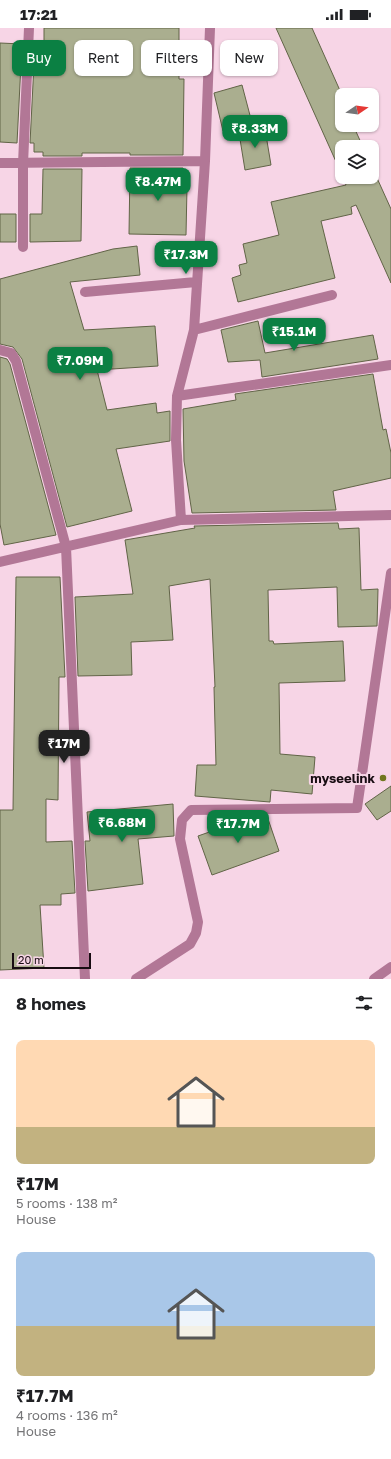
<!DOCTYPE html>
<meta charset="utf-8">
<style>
:root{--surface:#fff;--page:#f2f2f2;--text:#202124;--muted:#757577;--accent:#0b8043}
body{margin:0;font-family:"Golos Text",sans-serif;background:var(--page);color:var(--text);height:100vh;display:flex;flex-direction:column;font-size:15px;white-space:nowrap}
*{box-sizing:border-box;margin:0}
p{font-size:13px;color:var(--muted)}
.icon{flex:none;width:22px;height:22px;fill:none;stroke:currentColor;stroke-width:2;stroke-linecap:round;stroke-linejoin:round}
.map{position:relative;height:951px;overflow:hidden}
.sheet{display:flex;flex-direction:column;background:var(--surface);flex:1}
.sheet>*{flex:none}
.hud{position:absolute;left:12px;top:12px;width:367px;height:36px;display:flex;gap:8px}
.needle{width:26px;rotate:77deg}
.buttons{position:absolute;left:335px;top:60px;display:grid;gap:8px}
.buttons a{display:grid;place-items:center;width:44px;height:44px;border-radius:8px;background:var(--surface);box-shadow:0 1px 3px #0004;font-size:20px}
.scale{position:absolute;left:12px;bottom:10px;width:79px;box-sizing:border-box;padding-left:4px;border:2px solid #180c12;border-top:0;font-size:11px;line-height:14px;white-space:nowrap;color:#180c12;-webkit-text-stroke:3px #f7d5e6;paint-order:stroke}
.price{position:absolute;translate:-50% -34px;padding:0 9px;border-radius:8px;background:var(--accent);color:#fff;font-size:13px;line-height:26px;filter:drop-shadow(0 1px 2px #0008)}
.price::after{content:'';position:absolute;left:50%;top:24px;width:12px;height:9px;margin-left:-6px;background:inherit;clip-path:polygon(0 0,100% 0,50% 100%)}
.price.active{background:#222;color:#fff}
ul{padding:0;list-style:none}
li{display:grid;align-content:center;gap:8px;height:212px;padding:0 16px}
li span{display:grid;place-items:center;height:124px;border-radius:8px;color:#555}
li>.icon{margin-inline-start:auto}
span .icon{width:72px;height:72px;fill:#fffc;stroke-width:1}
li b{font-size:17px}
h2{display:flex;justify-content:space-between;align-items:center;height:48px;padding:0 16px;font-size:17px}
.pill{padding:0 14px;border-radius:8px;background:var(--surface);box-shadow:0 1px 3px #0004;font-size:14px;line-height:36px}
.pill.active{background:var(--accent);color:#fff}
.status{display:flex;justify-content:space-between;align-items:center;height:28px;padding:0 20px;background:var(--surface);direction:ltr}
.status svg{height:11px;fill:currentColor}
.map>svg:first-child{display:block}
.building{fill:#aaae8f;stroke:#616447}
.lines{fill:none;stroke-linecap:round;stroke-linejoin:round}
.minor{stroke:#b27796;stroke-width:10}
.poi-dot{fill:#71761f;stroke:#f7d5e6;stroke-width:1.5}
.labels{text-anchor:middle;stroke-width:4;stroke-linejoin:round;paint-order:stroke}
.poi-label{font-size:13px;font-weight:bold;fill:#180c12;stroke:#f7d5e6;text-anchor:end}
</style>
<div class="status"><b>17:21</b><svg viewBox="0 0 49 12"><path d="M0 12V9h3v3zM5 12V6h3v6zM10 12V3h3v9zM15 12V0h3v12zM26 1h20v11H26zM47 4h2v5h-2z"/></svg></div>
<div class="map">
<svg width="391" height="951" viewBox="0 0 391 951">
<rect width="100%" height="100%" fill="#f7d5e6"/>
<path class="building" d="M44,0H179V51H184L183,127H130V125H82V128H43V124H34V115H30L35,16L44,17Z
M276,0H312L342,67H339L342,73V97H353L363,119H342V147Z
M0,15L22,16L17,115L0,114Z
M242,57L252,95L223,103L214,65Z
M265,101L271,137L245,142L239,105Z
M372,139L391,181V255L356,177L351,179L352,186L321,193L335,250L238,274L232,250L241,247L239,237L247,235L243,216L279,207L271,174L346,157L343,149H372Z
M130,140H183V159H187L186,207L129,206Z
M43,141H82L81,213L30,214V186H42Z
M0,186H16V214H0Z
M137,218L140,247L70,254L84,302L155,298L158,338L97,342L107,382L156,375L157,385L170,383V413L116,421L132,483L67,499L22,331L13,319L0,316V251L113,221Z
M258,293L265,325L373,307L378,331L262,349L260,332L228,334L221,302Z
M0,329L7,331L10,336L56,507L4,517L0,496Z
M373,346L383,402L386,401L391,425V450L333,463L336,482L192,485L184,433L183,381L236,372L235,366Z
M338,495L339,501L359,500L361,562L378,561L377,598L338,599L337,559L268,562L269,613H273L274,616L343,613L345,653L279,655L280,726L315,729L312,766L271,762L270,774L195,768L197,737H216L214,659H215L210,551L169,558L173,612L131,614L132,647L78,648L75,569L133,566L125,512L195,500L194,498Z
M16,549H60L65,649H59L58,772L46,771V814L72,813L75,865L61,866V877H40L44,940L0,942V782H13Z
M391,758V783L377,792L365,776Z
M173,776L174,808L138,811L143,856L88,863L85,813H90L87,784Z
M255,788H267L279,823L212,847L198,808Z"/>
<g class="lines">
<path class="minor" d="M0,135L205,133
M23,219V136L29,0
M85,264L196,254
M194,302L332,267
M0,322L11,325L16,333L66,519L85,951
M177,368L391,337
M181,492L176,412L177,368L194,302L205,133L210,0
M0,534L181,492L391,487
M136,951L190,916L196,905L198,894L180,811L182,792L191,782L357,780L391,545
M374,951L391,939"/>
</g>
<circle class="poi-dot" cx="383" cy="750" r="4"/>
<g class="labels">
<g class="poi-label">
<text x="375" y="755">myseelink</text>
</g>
</g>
</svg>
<div class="buttons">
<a><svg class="needle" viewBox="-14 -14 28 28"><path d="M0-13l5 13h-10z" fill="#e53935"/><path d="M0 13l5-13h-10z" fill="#757577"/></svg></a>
<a><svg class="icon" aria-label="layers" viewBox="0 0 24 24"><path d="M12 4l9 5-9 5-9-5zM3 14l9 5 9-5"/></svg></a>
</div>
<div class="scale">20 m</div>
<b class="price" style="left:255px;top:121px">₹8.33M</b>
<b class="price" style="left:158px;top:174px">₹8.47M</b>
<b class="price" style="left:186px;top:247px">₹17.3M</b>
<b class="price" style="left:294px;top:324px">₹15.1M</b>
<b class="price" style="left:80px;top:353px">₹7.09M</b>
<b class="price active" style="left:64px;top:736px">₹17M</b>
<b class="price" style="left:122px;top:815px">₹6.68M</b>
<b class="price" style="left:238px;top:816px">₹17.7M</b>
<div class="hud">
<a class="pill active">Buy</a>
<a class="pill">Rent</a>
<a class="pill">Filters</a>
<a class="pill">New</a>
</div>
</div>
<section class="sheet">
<h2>8 homes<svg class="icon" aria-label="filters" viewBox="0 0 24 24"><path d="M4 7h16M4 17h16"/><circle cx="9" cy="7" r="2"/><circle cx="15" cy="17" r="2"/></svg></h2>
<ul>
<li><span style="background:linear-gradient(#ffd9b3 70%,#c2b280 0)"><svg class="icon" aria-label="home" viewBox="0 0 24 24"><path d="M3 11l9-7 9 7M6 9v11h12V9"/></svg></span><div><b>₹17M</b><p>5 rooms · 138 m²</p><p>House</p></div></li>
<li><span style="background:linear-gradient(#a9c7e8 60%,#c2b280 0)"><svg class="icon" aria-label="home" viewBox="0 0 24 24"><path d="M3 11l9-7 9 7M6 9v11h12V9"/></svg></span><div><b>₹17.7M</b><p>4 rooms · 136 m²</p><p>House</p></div></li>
</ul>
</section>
